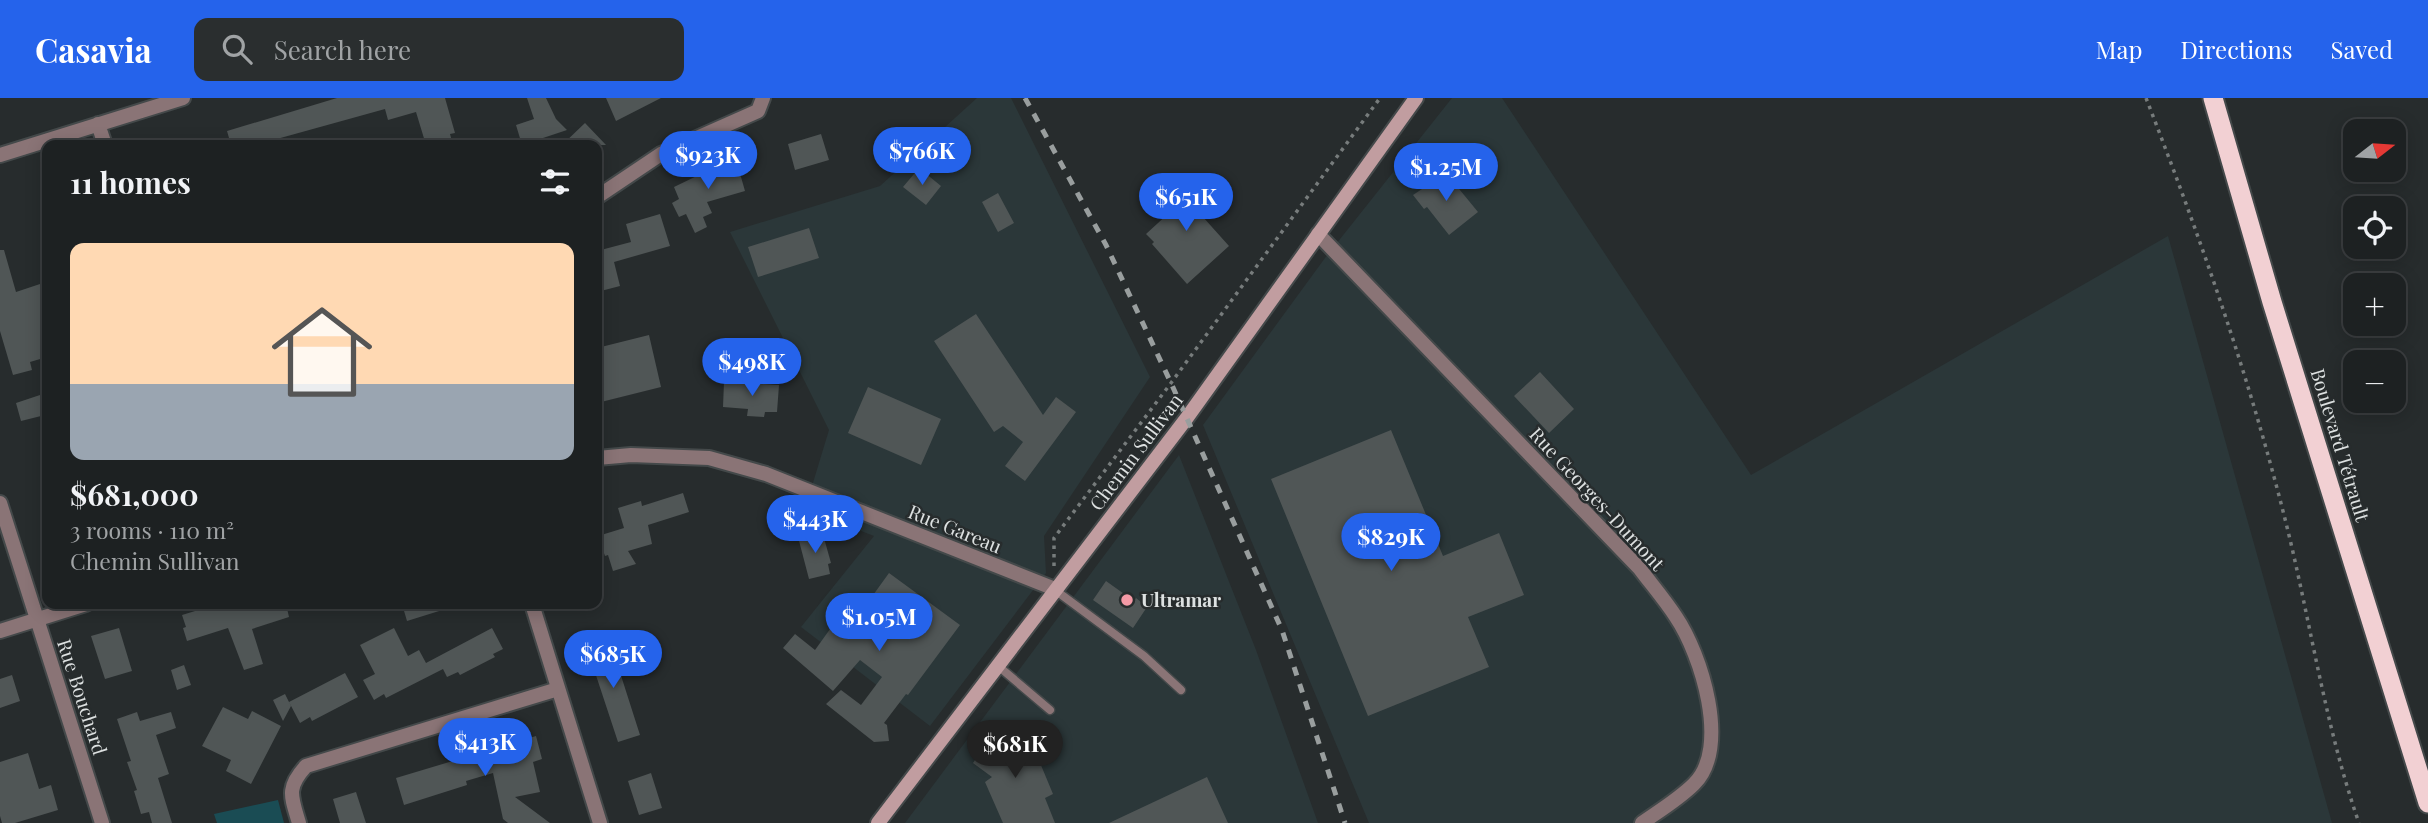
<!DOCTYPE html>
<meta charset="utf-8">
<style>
:root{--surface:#1d2122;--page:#2a2e2f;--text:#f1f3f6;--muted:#a0a3a5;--line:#3b3e40;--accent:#2563eb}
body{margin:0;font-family:"Playfair Display",serif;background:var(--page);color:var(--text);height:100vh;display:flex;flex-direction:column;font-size:26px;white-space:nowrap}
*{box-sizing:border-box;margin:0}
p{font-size:23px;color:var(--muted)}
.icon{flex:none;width:38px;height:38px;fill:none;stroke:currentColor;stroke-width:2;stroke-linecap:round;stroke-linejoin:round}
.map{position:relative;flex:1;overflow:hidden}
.drawer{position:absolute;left:42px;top:42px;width:560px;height:469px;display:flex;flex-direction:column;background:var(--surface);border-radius:14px;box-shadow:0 4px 18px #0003,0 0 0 2px var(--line)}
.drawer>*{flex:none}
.needle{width:46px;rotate:73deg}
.fabs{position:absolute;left:2343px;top:21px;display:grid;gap:14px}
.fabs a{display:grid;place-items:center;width:63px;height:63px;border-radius:14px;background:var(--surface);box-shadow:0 4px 18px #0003,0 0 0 2px var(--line);font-size:35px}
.price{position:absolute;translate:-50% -60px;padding:0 16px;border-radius:24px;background:var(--accent);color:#fff;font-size:23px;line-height:46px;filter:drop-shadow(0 2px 4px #0008)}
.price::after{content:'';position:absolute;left:50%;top:42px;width:21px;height:16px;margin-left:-10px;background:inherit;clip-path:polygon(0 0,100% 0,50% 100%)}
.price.selected{background:#222;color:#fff}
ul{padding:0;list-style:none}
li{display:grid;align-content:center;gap:14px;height:371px;padding:0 28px}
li+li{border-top:2px solid var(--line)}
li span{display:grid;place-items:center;height:217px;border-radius:14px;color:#555}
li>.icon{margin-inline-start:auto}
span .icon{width:126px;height:126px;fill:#fffc;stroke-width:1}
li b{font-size:30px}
h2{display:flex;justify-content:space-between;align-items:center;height:84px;padding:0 28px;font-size:30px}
header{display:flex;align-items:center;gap:42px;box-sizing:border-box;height:98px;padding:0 35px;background:var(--accent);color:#fff}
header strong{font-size:33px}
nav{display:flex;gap:38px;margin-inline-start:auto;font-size:24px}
.search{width:490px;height:63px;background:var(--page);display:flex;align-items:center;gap:18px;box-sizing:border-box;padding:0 24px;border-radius:14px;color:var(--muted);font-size:26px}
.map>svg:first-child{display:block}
.built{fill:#2b3739}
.green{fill:#1a4c54}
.building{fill:#505656}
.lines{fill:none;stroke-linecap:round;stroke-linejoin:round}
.service-casing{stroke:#44494a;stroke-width:11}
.minor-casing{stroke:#44494a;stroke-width:18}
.secondary-casing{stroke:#44494a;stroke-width:18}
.trunk-casing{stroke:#44494a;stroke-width:23}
.path{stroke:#777c7c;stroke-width:3.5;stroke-dasharray:3.5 5;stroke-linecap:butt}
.service{stroke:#8a7476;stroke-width:8}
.minor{stroke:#8a7476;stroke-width:14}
.secondary{stroke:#c19da0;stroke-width:14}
.trunk{stroke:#f2d0d3;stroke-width:19}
.rail{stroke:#999e9e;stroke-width:5;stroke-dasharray:9 9;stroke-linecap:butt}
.poi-dot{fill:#f49aa6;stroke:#272c2d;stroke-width:2.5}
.labels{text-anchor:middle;stroke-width:5;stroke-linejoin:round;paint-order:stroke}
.street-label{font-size:19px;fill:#dde1e1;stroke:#272c2d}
.poi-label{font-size:19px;font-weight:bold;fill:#dde1e1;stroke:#272c2d;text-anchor:start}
</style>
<header>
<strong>Casavia</strong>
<div class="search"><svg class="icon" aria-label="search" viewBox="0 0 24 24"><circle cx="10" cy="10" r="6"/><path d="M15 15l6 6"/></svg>Search here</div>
<nav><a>Map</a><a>Directions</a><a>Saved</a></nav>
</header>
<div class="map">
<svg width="2428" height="725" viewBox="0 0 2428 725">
<rect width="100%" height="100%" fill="#272c2d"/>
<path class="built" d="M977,0H1011L1150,279L1044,438L1046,475L930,628L801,529L874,438L805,411L829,332L730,134L880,88Z
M1452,0H1502L1751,377L2168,138L2332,725H1369L1203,327L1325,160Z
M1179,357L1256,552L1318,725H905Z"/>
<path class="green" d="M278,702L284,725H217L214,716Z"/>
<path class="building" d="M337,0H445L455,35L450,36L453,47H426L416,14L388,22L385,11L266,44L267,47H231L227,33Z
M527,0H546L556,21L567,32L522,47L516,27L534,21Z
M606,0H661L616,23Z
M585,25L606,47H562Z
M821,36L829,62L795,72L788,46Z
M735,58L745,93L707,104L712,115L703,119L707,129L695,135L686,116L679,119L672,105L679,101L674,89L707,73L705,68L714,66L713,64Z
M919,70L941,88L926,107L903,89Z
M1446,75L1478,114L1449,137L1427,109L1424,111L1413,97Z
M1190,79L1207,98L1194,109L1229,148L1187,186L1152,146L1154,144L1146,136L1170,114L1159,101L1175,87L1178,89Z
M998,95L1014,125L998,134L982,104Z
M660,116L670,148L614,164L620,188L597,194V153L631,144L626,126Z
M809,130L819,160L758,179L748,149Z
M0,152H4L16,194L40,186L47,211V259L30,264L32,272L13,277L0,233Z
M976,216L1043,317L1056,299L1076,314L1025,383L1005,368L1023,344L1003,328L994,334L934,243Z
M649,237L661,289L597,305V250Z
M1540,274L1574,311L1549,335L1514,298Z
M724,284L779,287L777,314H765L764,319L747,318L748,311L723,309Z
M868,289L941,321L921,367L848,335Z
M40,297L45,317L21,323L16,305Z
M1391,332L1443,458L1499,435L1524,497L1468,519L1489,569L1368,618L1271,381Z
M683,395L689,414L648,427L652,446L628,453L636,466L613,473L608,457L605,458L598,438L624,430L618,410L641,403L642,408Z
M822,433L831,465L828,466L830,476L809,481L798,439Z
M889,475L960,527L908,597L906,596L884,625L887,627L889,643L874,644L826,606L841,592L861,607L882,579L860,562L833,593L783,550L795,536L815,552L838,520L850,529Z
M1106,483L1134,503L1136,500L1147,509L1133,530L1093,502Z
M218,506H286L289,519L252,531L263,566L244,572L228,530L187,543L183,530L186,529L182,517Z
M402,506H452V509L407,523Z
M119,530L132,573L105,581L91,538Z
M394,530L408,558L419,552L426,565L492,530L503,551L493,556L495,559L460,577L458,574L447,579L443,571L386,600L384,596L374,602L363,582L375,576L360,547Z
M609,540L640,637L618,644L586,547Z
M184,567L191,587L177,592L171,572Z
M345,575L358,599L312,623L310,619L300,625L289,604Z
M12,577L20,603L0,610V581Z
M285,596L291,608L283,623L273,602Z
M223,609L248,621L252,613L281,628L251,686L226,673L231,662L202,648Z
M137,614L140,623L171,614L176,630L156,637L169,676L158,680L172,725H152L149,714L141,716L134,693L137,692L127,664L131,663L117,621Z
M998,627L1018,640L1028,664L1038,660L1053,696L1045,700L1055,725H1003L985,684L992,679L973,665Z
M536,638L542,661L533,664L540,694L515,699L550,725H508L503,721L493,675L466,683L467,687L404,707L396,680Z
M28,655L39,691L51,687L58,712L15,725H2L0,718V664Z
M651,675L662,710L639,717L628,683Z
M1207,679L1228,725H1109Z
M356,694L366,725H340L333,701Z"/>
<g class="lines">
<g class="service-casing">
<path id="service" d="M1055,492L1144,558L1181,592
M997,567L1050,612"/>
</g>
<g class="minor-casing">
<path id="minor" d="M98,26L105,47
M0,57L183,0
M597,99L661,56L758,13L763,0
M1318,136L1640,471C1652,487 1665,502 1676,519C1701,556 1731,650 1694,686C1679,701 1659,713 1642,725
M597,360L631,357L709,360L766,376L1055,491
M0,405L102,725
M532,506L600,725
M0,533L86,506
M299,725C291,698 286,690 306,668L558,591"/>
</g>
<g class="secondary-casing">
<path id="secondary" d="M878,725L1186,321L1416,0"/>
</g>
<g class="trunk-casing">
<path id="trunk" d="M2213,0L2272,204L2428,705"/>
</g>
<path class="path" d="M2146,0C2199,136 2248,275 2284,417C2310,519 2324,625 2359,725
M1054,468V440L1171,285L1380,0"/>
<use href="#service" class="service"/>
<use href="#minor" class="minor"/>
<use href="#secondary" class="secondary"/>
<use href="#trunk" class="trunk"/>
<path class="rail" d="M1025,0L1106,147L1171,285L1282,532L1345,725"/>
</g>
<circle class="poi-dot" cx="1127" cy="502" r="7"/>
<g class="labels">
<g class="street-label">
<text transform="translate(2340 347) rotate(73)" y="7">Boulevard Tétrault</text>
<text transform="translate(1136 354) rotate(-53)" y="7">Chemin Sullivan</text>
<text transform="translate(1597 401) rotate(47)" y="7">Rue Georges-Dumont</text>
<text transform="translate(955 431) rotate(22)" y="7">Rue Gareau</text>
<text transform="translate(82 599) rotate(72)" y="7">Rue Bouchard</text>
</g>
<g class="poi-label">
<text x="1141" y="509">Ultramar</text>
</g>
</g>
</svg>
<div class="fabs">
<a><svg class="needle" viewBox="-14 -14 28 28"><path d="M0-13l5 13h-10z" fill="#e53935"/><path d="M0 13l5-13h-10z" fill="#a0a3a5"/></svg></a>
<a><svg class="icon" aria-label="locate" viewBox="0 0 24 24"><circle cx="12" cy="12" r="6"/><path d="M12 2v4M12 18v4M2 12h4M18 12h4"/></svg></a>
<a>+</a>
<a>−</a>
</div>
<b class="price" style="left:922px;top:89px">$766K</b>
<b class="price" style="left:708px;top:93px">$923K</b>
<b class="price" style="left:1446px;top:105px">$1.25M</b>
<b class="price" style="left:1186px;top:135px">$651K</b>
<b class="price" style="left:752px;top:300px">$498K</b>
<b class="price" style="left:815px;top:457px">$443K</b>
<b class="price" style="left:1391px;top:475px">$829K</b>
<b class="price" style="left:879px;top:555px">$1.05M</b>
<b class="price" style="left:613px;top:592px">$685K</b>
<b class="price" style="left:485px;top:680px">$413K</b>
<b class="price selected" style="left:1015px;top:682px">$681K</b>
<section class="drawer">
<h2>11 homes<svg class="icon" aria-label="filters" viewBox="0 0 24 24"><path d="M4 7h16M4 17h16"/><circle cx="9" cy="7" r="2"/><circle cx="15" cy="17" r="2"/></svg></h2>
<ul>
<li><span style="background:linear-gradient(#ffd9b3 65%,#9aa5b1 0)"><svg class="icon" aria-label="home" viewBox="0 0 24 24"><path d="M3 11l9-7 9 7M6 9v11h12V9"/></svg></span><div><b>$681,000</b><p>3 rooms · 110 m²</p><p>Chemin Sullivan</p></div></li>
</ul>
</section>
</div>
